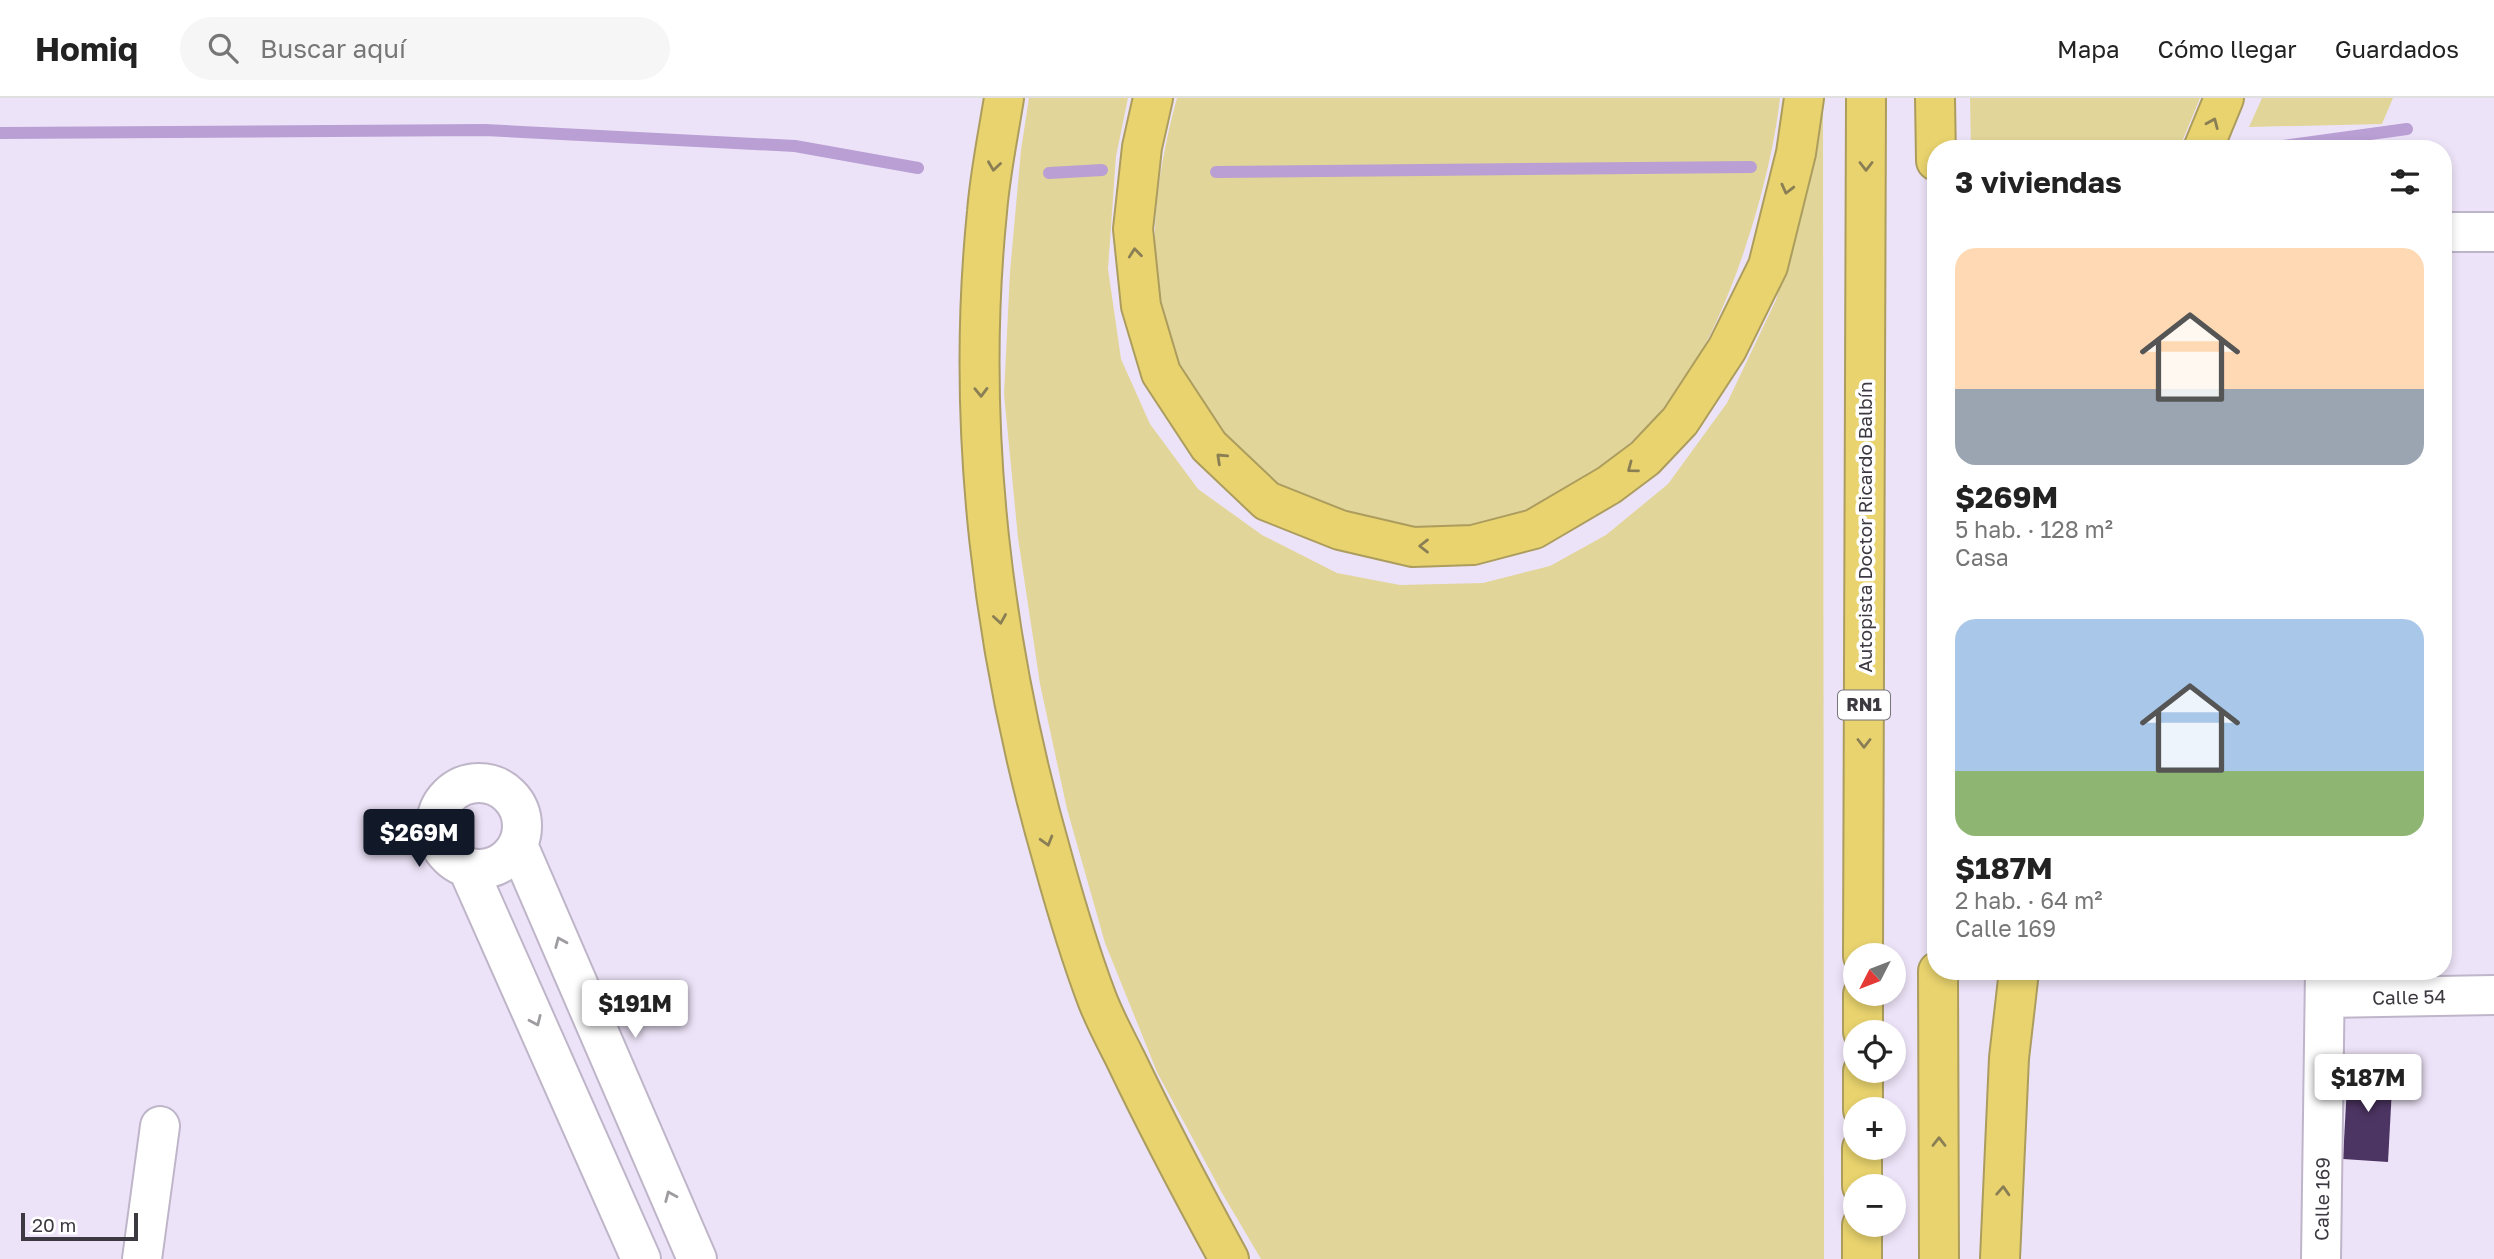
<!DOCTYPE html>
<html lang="es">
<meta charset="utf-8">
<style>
:root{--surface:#fff;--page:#f6f6f6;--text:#222;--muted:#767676;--line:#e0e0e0;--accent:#111827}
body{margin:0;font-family:"Golos Text",sans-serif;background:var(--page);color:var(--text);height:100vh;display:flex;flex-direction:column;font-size:26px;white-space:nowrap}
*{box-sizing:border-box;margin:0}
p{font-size:23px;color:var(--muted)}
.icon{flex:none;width:38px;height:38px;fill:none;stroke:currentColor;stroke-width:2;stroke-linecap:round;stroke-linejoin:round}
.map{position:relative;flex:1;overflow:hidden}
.panel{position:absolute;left:1927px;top:42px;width:525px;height:840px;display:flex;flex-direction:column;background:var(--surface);border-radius:28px;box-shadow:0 4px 10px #0003}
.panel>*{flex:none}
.needle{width:46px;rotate:228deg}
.fabs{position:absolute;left:1843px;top:845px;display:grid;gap:14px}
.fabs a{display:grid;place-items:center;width:63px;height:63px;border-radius:50%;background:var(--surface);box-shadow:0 4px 10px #0003;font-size:35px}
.scale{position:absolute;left:21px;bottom:18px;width:117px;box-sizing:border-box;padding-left:7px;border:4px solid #3d3941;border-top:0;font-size:19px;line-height:24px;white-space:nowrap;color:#3d3941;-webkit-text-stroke:5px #fff;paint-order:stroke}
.price{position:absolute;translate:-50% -60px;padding:0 16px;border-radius:7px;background:#fff;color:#222;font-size:23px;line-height:46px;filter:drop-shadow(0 2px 4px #0008)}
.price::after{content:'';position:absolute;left:50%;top:42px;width:21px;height:16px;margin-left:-10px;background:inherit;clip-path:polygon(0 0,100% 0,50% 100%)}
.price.selected{background:var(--accent);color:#fff}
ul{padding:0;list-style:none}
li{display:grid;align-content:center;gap:14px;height:371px;padding:0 28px}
li span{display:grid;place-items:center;height:217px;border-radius:21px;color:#555}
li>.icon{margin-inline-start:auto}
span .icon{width:126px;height:126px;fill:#fffc;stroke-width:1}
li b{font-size:30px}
h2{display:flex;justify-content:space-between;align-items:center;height:84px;padding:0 28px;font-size:30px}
header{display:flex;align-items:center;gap:42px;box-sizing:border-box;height:98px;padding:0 35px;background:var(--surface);border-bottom:2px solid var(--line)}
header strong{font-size:33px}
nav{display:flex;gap:38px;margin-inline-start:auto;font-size:24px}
.search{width:490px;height:63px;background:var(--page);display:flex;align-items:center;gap:18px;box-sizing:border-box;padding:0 24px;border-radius:38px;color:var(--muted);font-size:26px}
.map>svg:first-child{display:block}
.green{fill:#e1d599}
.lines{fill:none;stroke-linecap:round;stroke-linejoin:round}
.stream{stroke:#b99fd4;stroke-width:12}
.building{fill:#4d3563}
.minor-casing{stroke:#bfb5c9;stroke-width:42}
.highway-casing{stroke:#ac9d5e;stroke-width:42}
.minor{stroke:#fff;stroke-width:38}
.highway{stroke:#e8d36e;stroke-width:38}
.oneway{stroke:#8a7e55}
.oneway2{stroke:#9e9ca0}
.labels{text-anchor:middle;stroke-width:7;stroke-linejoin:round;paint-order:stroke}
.shield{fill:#fff;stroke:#77747a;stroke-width:2}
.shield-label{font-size:18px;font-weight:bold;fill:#3d3941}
.street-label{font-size:19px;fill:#3d3941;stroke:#fff}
</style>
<header>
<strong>Homiq</strong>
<div class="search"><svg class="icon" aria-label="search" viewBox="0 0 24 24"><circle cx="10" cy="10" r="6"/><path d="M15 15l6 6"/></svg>Buscar aquí</div>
<nav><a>Mapa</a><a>Cómo llegar</a><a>Guardados</a></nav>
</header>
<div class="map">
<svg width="2494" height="1161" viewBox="0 0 2494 1161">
<rect width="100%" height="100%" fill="#ede3f8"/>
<path class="green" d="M1029,0H1128L1116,58L1108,171L1121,261L1150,326L1198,391L1262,437L1337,475L1400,487L1483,485L1550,468L1606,437L1668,386L1727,305L1776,202L1803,106L1823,6L1824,1161H1261L1222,1095L1157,974L1105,845L1067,711L1040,586L1018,440L1004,296L1010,174L1021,52Z
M1177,0H1780C1770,87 1732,210 1684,283C1656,324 1617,360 1576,387C1565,394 1553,404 1541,409C1480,435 1410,437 1347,419C1332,415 1317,404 1304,398C1292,391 1277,386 1266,378C1257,371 1249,361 1241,352C1205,316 1178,276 1164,226C1145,155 1158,69 1177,0Z
M1970,0H2200L2179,51H1971Z
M2262,0H2393L2382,26L2249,29Z"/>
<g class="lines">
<path class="stream" d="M0,35L485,32L795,48L918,70
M2268,50L2407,31
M1216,74L1751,69
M1049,75L1102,72"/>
</g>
<path class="building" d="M2348,969L2393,972L2388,1064L2343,1061Z"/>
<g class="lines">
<g class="minor-casing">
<path id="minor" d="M2443,134H2494
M436 728a43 43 0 1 1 86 0a43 43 0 1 1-86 0Z
M518,747L697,1161
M468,771L641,1161
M2325,900L2494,897
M142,1161L160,1028
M2321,1161L2325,873"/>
</g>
<g class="highway-casing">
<path id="highway" d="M1004,0C998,38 990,76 987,114C965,331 993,554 1053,762C1066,809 1080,856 1097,901C1105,922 1116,942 1126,962C1158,1029 1193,1095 1229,1161
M1153,0L1142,49L1133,131L1141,208L1161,275L1209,348L1267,403L1340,432L1413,449L1473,447L1534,431L1609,387L1645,360L1680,323L1727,251L1768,168L1796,55L1804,0
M1935,0L1936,63
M2203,51L2224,0
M1863,858L1866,0
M1938,873L1939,1161
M1863,934V896
M1863,1012V973
M1862,1088V1050
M1862,1161V1127
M2000,1161L2009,960L2019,873"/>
</g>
<use href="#minor" class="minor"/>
<use href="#highway" class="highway"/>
</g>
<defs><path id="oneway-chevron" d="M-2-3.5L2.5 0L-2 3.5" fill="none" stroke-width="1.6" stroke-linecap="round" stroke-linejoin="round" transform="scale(1.75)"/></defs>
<g class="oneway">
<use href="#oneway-chevron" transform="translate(2213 25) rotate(-67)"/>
<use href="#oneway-chevron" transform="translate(994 68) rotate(98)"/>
<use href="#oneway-chevron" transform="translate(1866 68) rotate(90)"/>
<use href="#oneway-chevron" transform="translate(1787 91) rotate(104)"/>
<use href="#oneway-chevron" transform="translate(1135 155) rotate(-96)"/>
<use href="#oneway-chevron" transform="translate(981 294) rotate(89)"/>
<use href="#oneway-chevron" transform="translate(1221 360) rotate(-137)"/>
<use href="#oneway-chevron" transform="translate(1632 370) rotate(143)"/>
<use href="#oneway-chevron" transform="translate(1424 448) rotate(180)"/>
<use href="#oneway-chevron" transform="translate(1000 521) rotate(81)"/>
<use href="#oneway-chevron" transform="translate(1864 645) rotate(90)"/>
<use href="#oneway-chevron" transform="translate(1047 743) rotate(74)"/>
<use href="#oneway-chevron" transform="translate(1939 1044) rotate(-90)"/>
<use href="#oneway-chevron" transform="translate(2003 1093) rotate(-87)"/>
</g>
<g class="oneway2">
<use href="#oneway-chevron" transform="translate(560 844) rotate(-113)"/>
<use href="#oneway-chevron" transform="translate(536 923) rotate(66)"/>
<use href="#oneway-chevron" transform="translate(670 1098) rotate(-113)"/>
</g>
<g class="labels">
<rect class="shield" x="1838" y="592.5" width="52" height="29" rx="5"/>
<g class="shield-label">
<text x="1864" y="613">RN1</text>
</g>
<g class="street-label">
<text transform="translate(1865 429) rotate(-90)" y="7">Autopista Doctor Ricardo Balbín</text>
<text transform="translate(2409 899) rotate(-1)" y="7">Calle 54</text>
<text transform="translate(2322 1101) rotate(-89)" y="7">Calle 169</text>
</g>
</g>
</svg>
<div class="fabs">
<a><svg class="needle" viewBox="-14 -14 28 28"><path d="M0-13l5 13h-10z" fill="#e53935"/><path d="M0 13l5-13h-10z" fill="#767676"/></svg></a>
<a><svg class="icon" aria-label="locate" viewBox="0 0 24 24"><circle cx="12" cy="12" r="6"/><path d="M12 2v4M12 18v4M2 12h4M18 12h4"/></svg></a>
<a>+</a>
<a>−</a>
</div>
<div class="scale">20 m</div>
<b class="price selected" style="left:419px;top:771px">$269M</b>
<b class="price" style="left:635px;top:942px">$191M</b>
<b class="price" style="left:2368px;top:1016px">$187M</b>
<section class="panel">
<h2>3 viviendas<svg class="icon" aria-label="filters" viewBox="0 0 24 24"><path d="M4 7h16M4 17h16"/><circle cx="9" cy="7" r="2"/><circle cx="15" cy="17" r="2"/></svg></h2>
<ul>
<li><span style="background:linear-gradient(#ffd9b3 65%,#9aa5b1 0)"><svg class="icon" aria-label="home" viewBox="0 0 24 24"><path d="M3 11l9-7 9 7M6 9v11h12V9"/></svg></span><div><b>$269M</b><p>5 hab. · 128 m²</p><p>Casa</p></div></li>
<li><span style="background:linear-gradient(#a9c7e8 70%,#8fb573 0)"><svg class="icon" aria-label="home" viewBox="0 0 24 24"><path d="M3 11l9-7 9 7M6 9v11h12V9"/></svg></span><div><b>$187M</b><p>2 hab. · 64 m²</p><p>Calle 169</p></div></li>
</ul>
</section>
</div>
